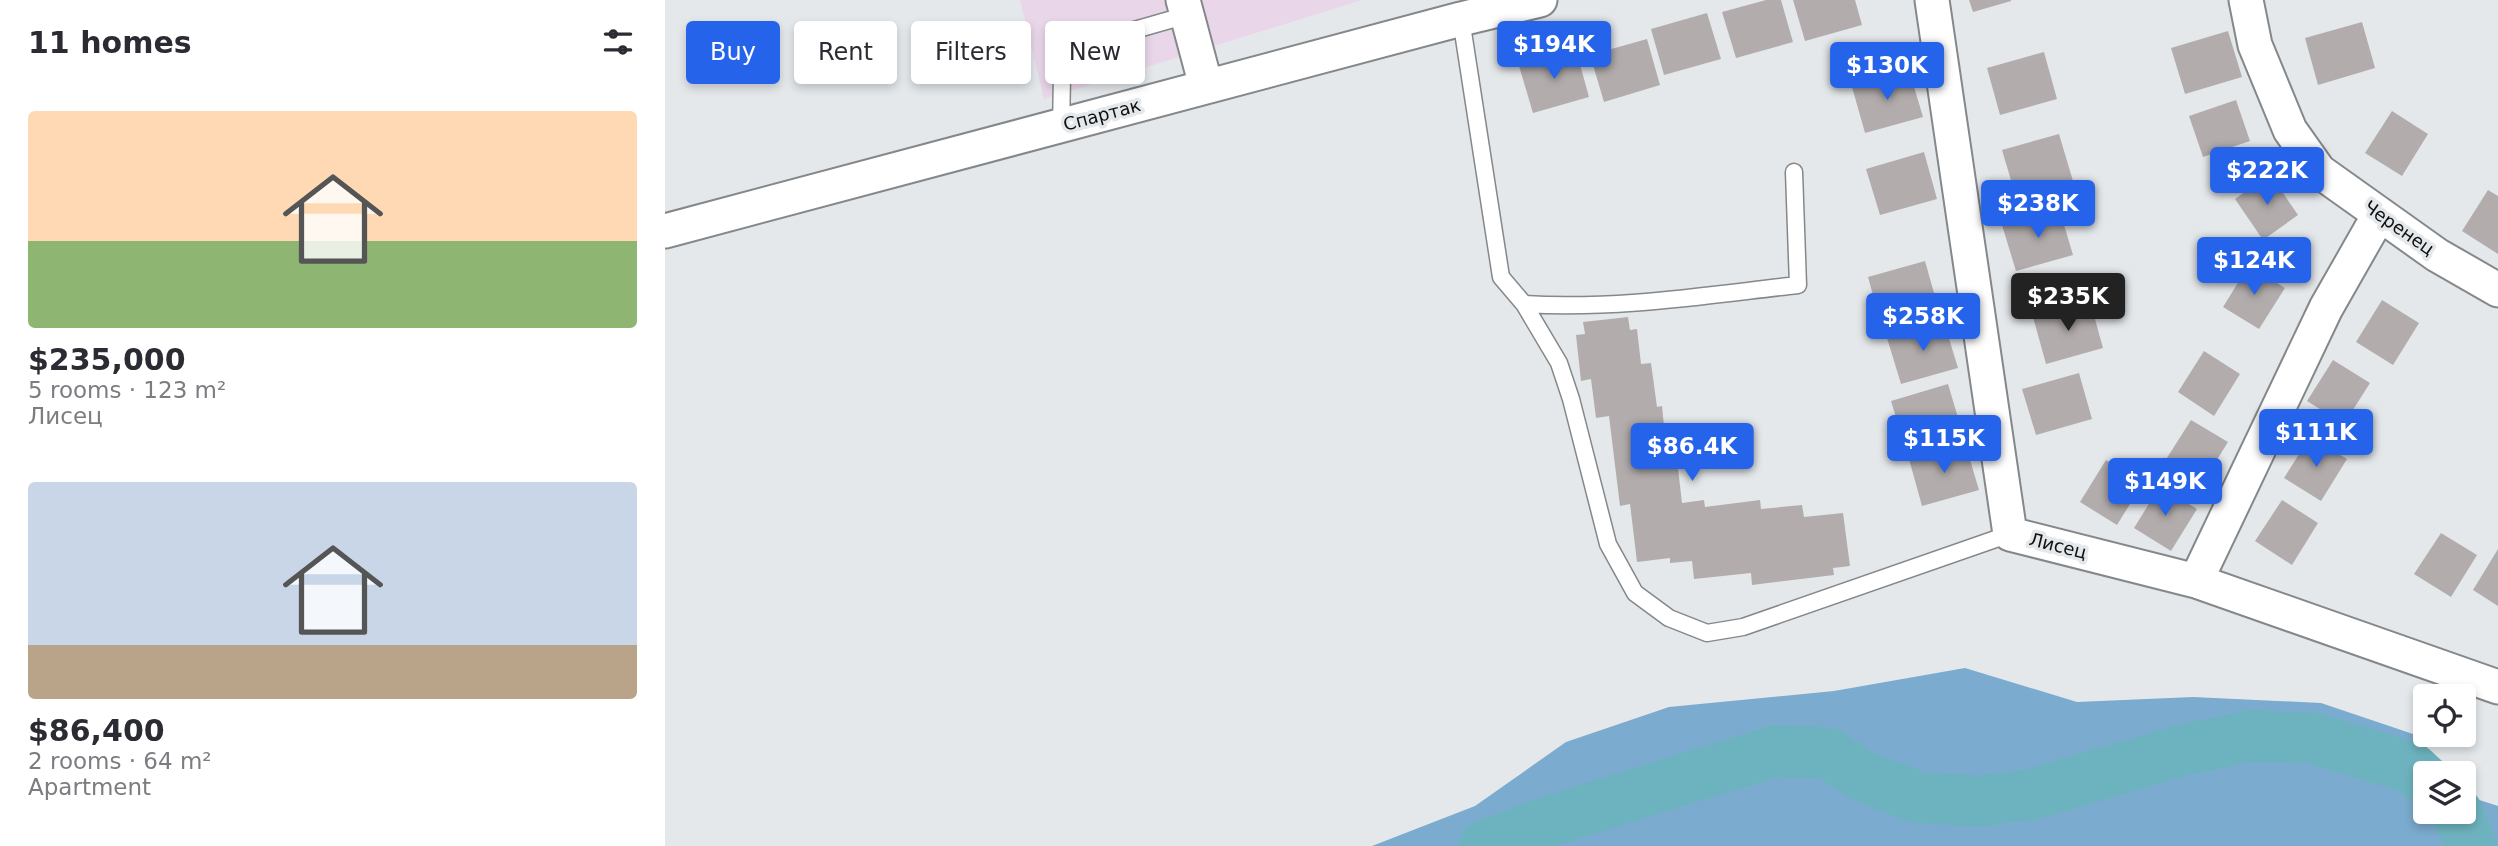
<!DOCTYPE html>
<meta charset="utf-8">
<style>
:root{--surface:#fff;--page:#f2f2f3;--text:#2b2b33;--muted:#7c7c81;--accent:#2563eb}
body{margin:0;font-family:"DejaVu Sans",sans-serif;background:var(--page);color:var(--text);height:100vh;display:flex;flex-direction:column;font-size:26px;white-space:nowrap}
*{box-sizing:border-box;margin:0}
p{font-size:23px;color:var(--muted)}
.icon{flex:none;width:38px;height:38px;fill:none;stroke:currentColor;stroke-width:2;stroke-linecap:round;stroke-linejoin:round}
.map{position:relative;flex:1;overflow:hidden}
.side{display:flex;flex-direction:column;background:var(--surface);width:665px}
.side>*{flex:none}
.top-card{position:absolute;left:21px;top:21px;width:665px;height:63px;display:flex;gap:14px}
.fabs{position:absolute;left:1748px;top:684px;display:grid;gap:14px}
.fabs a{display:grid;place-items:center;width:63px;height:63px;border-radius:7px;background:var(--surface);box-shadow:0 4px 10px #0003;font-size:35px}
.price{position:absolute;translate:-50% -60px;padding:0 16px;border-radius:7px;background:var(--accent);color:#fff;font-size:23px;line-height:46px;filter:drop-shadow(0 2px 4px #0008)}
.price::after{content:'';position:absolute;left:50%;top:42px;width:21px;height:16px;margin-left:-10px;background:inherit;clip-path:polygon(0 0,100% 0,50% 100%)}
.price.active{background:#222;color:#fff}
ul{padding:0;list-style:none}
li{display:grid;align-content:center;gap:14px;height:371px;padding:0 28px}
li span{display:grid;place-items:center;height:217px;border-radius:7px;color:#555}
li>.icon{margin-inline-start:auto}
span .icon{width:126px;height:126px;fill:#fffc;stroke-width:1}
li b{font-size:30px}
h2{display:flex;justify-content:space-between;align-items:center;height:84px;padding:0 28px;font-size:30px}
.chip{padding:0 24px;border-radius:7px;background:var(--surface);box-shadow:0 4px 10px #0003;font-size:24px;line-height:63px}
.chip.active{background:var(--accent);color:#fff}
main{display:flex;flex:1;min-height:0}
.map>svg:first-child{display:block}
.commercial{fill:#e9d7e9}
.forest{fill:#7babce}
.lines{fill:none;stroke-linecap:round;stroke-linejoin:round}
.river{stroke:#6db3bf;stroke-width:51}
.building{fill:#b2adac}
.lane-casing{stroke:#84888a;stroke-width:19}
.street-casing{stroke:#84888a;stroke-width:37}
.lane{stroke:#fff;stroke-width:16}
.street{stroke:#fff;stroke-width:33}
.labels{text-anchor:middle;stroke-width:7;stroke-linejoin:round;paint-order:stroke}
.street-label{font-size:18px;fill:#0f1011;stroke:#e4e8eb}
</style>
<main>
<section class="side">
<h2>11 homes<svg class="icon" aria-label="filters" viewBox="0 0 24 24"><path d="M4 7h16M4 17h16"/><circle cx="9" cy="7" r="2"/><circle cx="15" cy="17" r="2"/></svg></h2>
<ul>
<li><span style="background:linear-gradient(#ffd9b3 60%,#8fb573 0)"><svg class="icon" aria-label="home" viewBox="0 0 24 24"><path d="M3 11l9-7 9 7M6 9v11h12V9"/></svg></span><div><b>$235,000</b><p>5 rooms · 123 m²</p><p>Лисец</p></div></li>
<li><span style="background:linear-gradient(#c9d6e8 75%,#b9a48a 0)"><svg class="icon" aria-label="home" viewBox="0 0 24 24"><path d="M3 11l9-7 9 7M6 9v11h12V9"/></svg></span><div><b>$86,400</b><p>2 rooms · 64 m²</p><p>Apartment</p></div></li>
</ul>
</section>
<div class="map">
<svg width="1833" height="846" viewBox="0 0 1833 846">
<rect width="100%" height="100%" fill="#e4e8eb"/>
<path class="commercial" d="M355,0H697L379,99Z"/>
<path class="forest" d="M1300,668L1412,702L1528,697L1656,703L1751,735L1781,773L1760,774V812H1799V795L1833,806V846H707L810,806L901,742L1004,707L1169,691Z"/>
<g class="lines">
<path class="river" d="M1792,812L1806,846
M819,846L881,822L1110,751L1163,753L1199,777L1255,798L1315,801L1368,794L1514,751L1585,736L1648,738L1747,768L1760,780"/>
</g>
<path class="building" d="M1101,0H1116L1128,42L1071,58L1057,12Z
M1128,0H1190L1197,25L1140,41Z
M1304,0H1346V1L1308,12Z
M1042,13L1056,59L999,75L986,29Z
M1697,22L1710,68L1653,85L1640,38Z
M1563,31L1577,77L1520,94L1506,48Z
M982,39L995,85L939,102L925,55Z
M911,50L924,97L868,113L854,66Z
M1379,52L1392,99L1335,115L1322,68Z
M1244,70L1258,117L1200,133L1187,87Z
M1571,100L1585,141L1538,157L1524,116Z
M1727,111L1763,134L1737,176L1700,153Z
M1394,134L1408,181L1351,197L1337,150Z
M1259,152L1272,199L1215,215L1201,169Z
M1605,174L1633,215L1598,240L1570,199Z
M1823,190L1833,196V254L1797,231Z
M1394,208L1408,255L1351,271L1337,225Z
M1260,261L1273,307L1216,324L1203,277Z
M1584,265L1620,288L1594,329L1558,307Z
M1717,300L1754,323L1728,365L1691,342Z
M1425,301L1438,348L1381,364L1368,317Z
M963,317L965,330L972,329L976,364L986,363L992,407L997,406L999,426L1008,425L1017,503L1039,500L1040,507L1095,500L1096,509L1137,505L1139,517L1178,513L1185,566L1168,568L1169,575L1087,585L1086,573L1029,579L1027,561L1005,563V558L972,562L965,504L955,506L944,416L931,418L926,379L916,381L911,335L920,334L918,322Z
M1279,322L1293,368L1236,384L1222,338Z
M1539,351L1575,374L1549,416L1513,392Z
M1668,360L1705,383L1679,424L1642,401Z
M1414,373L1427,419L1371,435L1357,389Z
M1283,384L1297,431L1240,447L1226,401Z
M1526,420L1563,442L1537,484L1500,461Z
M1645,437L1682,459L1656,501L1619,478Z
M1300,443L1314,490L1257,506L1244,459Z
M1441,460L1478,483L1452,525L1415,502Z
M1495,486L1532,509L1506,551L1469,528Z
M1617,500L1653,523L1627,565L1590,541Z
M1776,533L1812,555L1786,597L1749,574Z
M1833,549V606L1808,590Z"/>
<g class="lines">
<g class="lane-casing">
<path id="lane" d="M796,19L836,277L859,304L894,363L906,399L943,544L970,593L1004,618L1042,633L1078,627L1345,534
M396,126L397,77L410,47L522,15
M859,304C950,310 1043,295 1133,285L1129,172"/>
</g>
<g class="street-casing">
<path id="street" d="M518,0L541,86
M1267,0L1345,534L1531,581L1833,687
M1581,0L1590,45L1625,130L1654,171L1772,255L1833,290
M0,231L796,19L875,0
M1531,581L1661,308L1714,215"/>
</g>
<use href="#lane" class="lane"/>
<use href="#street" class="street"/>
</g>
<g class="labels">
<g class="street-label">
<text transform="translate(437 115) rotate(-15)" y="6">Спартак</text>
<text transform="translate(1734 228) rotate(35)" y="6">Черенец</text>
<text transform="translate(1393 546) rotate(14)" y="6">Лисец</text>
</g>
</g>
</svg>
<div class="fabs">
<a><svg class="icon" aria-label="locate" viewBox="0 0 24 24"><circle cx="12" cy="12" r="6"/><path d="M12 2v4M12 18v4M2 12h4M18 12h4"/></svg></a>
<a><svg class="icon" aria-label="layers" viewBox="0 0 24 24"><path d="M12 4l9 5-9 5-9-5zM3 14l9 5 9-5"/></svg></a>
</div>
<b class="price" style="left:889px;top:81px">$194K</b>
<b class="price" style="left:1222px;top:102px">$130K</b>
<b class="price" style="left:1602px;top:207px">$222K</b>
<b class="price" style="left:1373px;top:240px">$238K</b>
<b class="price" style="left:1589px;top:297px">$124K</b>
<b class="price active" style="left:1403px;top:333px">$235K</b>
<b class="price" style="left:1258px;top:353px">$258K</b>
<b class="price" style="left:1651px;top:469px">$111K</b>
<b class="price" style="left:1279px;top:475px">$115K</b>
<b class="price" style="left:1027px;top:483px">$86.4K</b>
<b class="price" style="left:1500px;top:518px">$149K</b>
<div class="top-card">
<a class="chip active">Buy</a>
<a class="chip">Rent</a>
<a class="chip">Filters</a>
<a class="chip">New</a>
</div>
</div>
</main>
